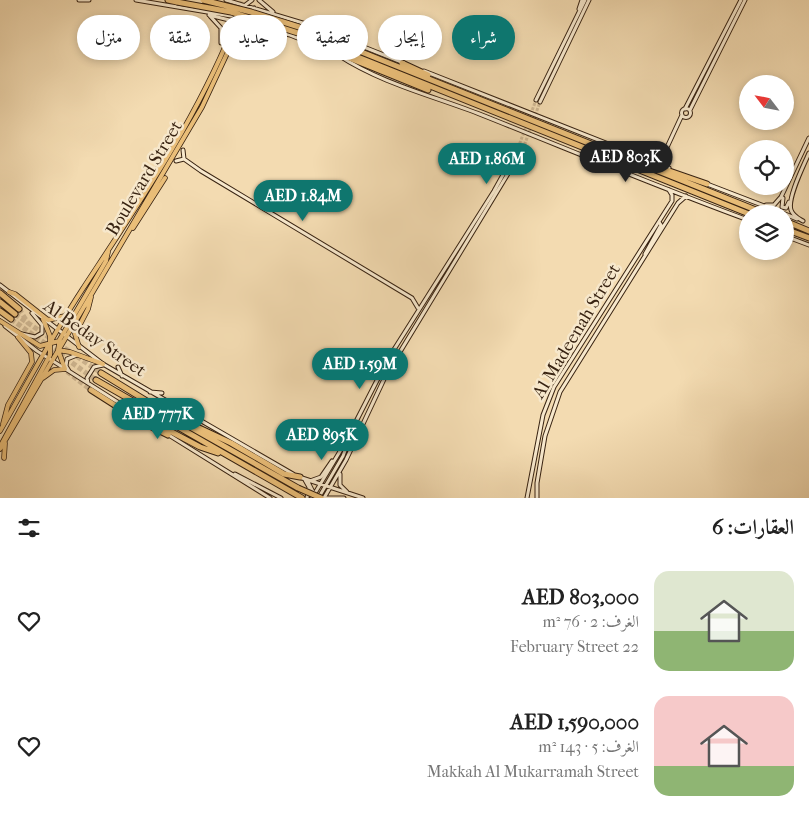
<!DOCTYPE html>
<html lang="ar">
<meta charset="utf-8">
<style>
:root{--surface:#fff;--page:#f2f2f2;--text:#222;--muted:#767676;--accent:#0f766e}
body{margin:0;font-family:"IM FELL French Canon",Amiri,serif;background:var(--page);color:var(--text);direction:rtl;height:100vh;display:flex;flex-direction:column;font-size:19px;white-space:nowrap}
*{box-sizing:border-box;margin:0}
p{font-size:16px;color:var(--muted)}
.icon{flex:none;width:28px;height:28px;fill:none;stroke:currentColor;stroke-width:2;stroke-linecap:round;stroke-linejoin:round}
.map{position:relative;height:498px;overflow:hidden;direction:ltr}
.sheet{display:flex;flex-direction:column;background:var(--surface);flex:1}
.sheet>*{flex:none}
.top-card{position:absolute;left:15px;top:15px;width:500px;height:45px;direction:rtl;display:flex;gap:10px}
.needle{width:32px;rotate:302deg}
.controls{position:absolute;left:739px;top:75px;display:grid;gap:10px}
.controls a{display:grid;place-items:center;width:55px;height:55px;border-radius:50%;background:var(--surface);box-shadow:0 2px 8px #0003;font-size:25px}
.price{position:absolute;translate:-50% -42px;padding:0 11px;border-radius:18px;background:var(--accent);color:#fff;font-size:16px;line-height:32px;filter:drop-shadow(0 1px 2px #0008)}
.price::after{content:'';position:absolute;left:50%;top:30px;width:15px;height:11px;margin-left:-8px;background:inherit;clip-path:polygon(0 0,100% 0,50% 100%)}
.price.on{background:#222;color:#fff}
ul{padding:0;list-style:none}
li{display:flex;align-items:center;gap:15px;height:125px;padding:0 15px}
li span{display:grid;place-items:center;flex:none;width:140px;height:100px;border-radius:15px;color:#555}
li>.icon{margin-inline-start:auto}
span .icon{width:60px;height:60px;fill:#fffc;stroke-width:1}
li b{font-size:21px}
h2{display:flex;justify-content:space-between;align-items:center;height:60px;padding:0 15px;font-size:21px}
.chip{padding:0 18px;border-radius:22px;background:var(--surface);box-shadow:0 2px 8px #0003;font-size:18px;line-height:45px}
.chip.on{background:var(--accent);color:#fff}
.map>svg:first-child{display:block}
.lines{fill:none;stroke-linecap:round;stroke-linejoin:round}
.secondary-tunnel{stroke:#ceb691;stroke-width:3;stroke-dasharray:3 1.5;stroke-linecap:butt}
.primary-tunnel{stroke:#ceb691;stroke-width:4;stroke-dasharray:4 2;stroke-linecap:butt}
.highway-tunnel{stroke:#ceb691;stroke-width:5;stroke-dasharray:5 2.5;stroke-linecap:butt}
.secondary-casing{stroke:#382312;stroke-width:5}
.primary-casing{stroke:#382312;stroke-width:5.5}
.highway-casing{stroke:#382312;stroke-width:7}
.secondary{stroke:#f7e8cc;stroke-width:3}
.primary{stroke:#eabe78;stroke-width:4}
.highway{stroke:#eabe78;stroke-width:5}
.highway-bridge-casing{stroke:#382312;stroke-width:7;stroke-linecap:butt}
.highway-bridge{stroke:#eabe78;stroke-width:5}
.labels{text-anchor:middle;stroke-width:5;stroke-linejoin:round;paint-order:stroke}
.street-label{font-size:18px;fill:#382312;stroke:#f7e8cc}
</style>
<div class="map">
<svg width="809" height="498" viewBox="0 0 809 498">
<rect width="100%" height="100%" fill="#f3dbb1"/>
<filter id="stains"><feTurbulence type="fractalNoise" baseFrequency=".004" numOctaves="4"/><feColorMatrix values="0 0 0 0 .2 0 0 0 0 .09 0 0 0 0 .02 0 0 0 .5 -.17"/></filter>
<radialGradient id="worn" r=".72"><stop offset=".6" stop-color="#630" stop-opacity="0"/><stop offset="1" stop-color="#630" stop-opacity=".3"/></radialGradient>
<g class="lines">
<path class="secondary-tunnel" d="M518,148L536,100
M523,149L540,102"/>
<path class="primary-tunnel" d="M233,28L242,0
M238,30L244,13"/>
<path class="highway-tunnel" d="M19,309L28,323
M15,314L101,373
M11,319L96,380
M61,367L91,390"/>
<g class="secondary-casing">
<path id="secondary" d="M79,0H89
M136,0L231,16L252,0
M226,0L306,24L404,63
M259,0L273,12
M579,9L582,0
M209,15L290,35L333,52
M210,16L221,28V43
M247,18L263,26
M233,21L254,8
M233,54L246,33L261,28
M338,55C382,84 434,96 482,115C570,150 658,187 748,220
M424,71L669,168
M536,100L585,0
M540,102L589,0
M681.5 113a4.5 4.5 0 1 1 9 0a4.5 4.5 0 1 1-9 0Z
M685,109L741,0
M690,110L745,0
M183,150L184,159L201,171L412,298L418,308
M176,161L184,159
M653,162L664,151
M664,166L662,158L682,115
M707,184L785,214
M783,198L782,207L786,208L789,202
M766,205H774L781,197L809,138
M785,214L797,219
M803,221C798,218 793,216 791,210C787,198 804,165 809,153
M785,236L809,245
M645,254L661,225L659,222
M0,285L103,364L293,474
M5,326L37,351L124,406
M22,334L35,337L42,333V325L32,313
M118,367L122,376
M69,371L66,366L67,359L77,355
M88,383L87,378L94,367L103,365
M150,392L162,393
M167,434L270,498
M235,474L281,498
M340,474V485L347,492
M299,477L363,498
M305,480L309,487L307,498
M310,481L321,477L332,461
M308,482L314,494
M319,497L343,456L352,432
M312,498L345,443L388,359L494,191L518,148
M324,498L346,460L386,375L523,149
M327,498H344
M527,498L543,415L554,387L672,201V195L669,190
M537,498V483L545,436L560,392L678,203L686,196"/>
</g>
<g class="primary-casing">
<path id="primary" d="M136,196L165,159
M133,228L165,178
M9,292L15,294L48,320L65,316
M0,321L40,346L59,341
M79,347L75,334L88,309L91,297
M58,350L70,352L103,364
M43,378L54,370L65,369L58,350L60,339L106,261L108,252
M3,424L8,405L32,362L31,353L18,337
M0,431C27,384 52,336 82,290C137,206 195,122 233,28
M1,445L50,355V336L43,319
M0,449L202,107L238,30
M4,458L5,443"/>
</g>
<g class="highway-casing">
<path id="highway" d="M168,0L177,2
M299,27L766,214
M298,33L749,214
M332,51L428,90
M402,63L428,75
M629,157L707,184
M785,221L809,231
M785,229L809,238
M0,293L19,309
M0,302L15,314
M0,311L11,319
M101,373L176,419L298,488
M96,380L302,498
M91,390L138,420L168,435
M123,406L200,447L218,453
M180,419L231,443L284,474L300,477"/>
</g>
<use href="#secondary" class="secondary"/>
<use href="#primary" class="primary"/>
<use href="#highway" class="highway"/>
<g class="highway-bridge-casing">
<path id="highway-bridge" d="M203,0L251,12L299,27
M177,2L231,12L298,33
M298,488L321,498"/>
</g>
<use href="#highway-bridge" class="highway-bridge"/>
</g>
<g class="labels">
<g class="street-label">
<text transform="translate(144 178) rotate(-59)" y="6">Boulevard Street</text>
<text transform="translate(576 331) rotate(-59)" y="6">Al Madeenah Street</text>
<text transform="translate(95 338) rotate(35)" y="6">Al Beday Street</text>
</g>
</g>
<rect width="100%" height="100%" filter="url(#stains)"/>
<rect width="100%" height="100%" fill="url(#worn)"/>
</svg>
<div class="controls">
<a><svg class="needle" viewBox="-14 -14 28 28"><path d="M0-13l5 13h-10z" fill="#e53935"/><path d="M0 13l5-13h-10z" fill="#767676"/></svg></a>
<a><svg class="icon" aria-label="locate" viewBox="0 0 24 24"><circle cx="12" cy="12" r="6"/><path d="M12 2v4M12 18v4M2 12h4M18 12h4"/></svg></a>
<a><svg class="icon" aria-label="layers" viewBox="0 0 24 24"><path d="M12 4l9 5-9 5-9-5zM3 14l9 5 9-5"/></svg></a>
</div>
<b class="price on" style="left:626px;top:183px">AED 803K</b>
<b class="price" style="left:487px;top:185px">AED 1.86M</b>
<b class="price" style="left:303px;top:222px">AED 1.84M</b>
<b class="price" style="left:360px;top:390px">AED 1.59M</b>
<b class="price" style="left:158px;top:440px">AED 777K</b>
<b class="price" style="left:322px;top:461px">AED 895K</b>
<div class="top-card">
<a class="chip on">شراء</a>
<a class="chip">إيجار</a>
<a class="chip">تصفية</a>
<a class="chip">جديد</a>
<a class="chip">شقة</a>
<a class="chip">منزل</a>
</div>
</div>
<section class="sheet">
<h2>العقارات: 6<svg class="icon" aria-label="filters" viewBox="0 0 24 24"><path d="M4 7h16M4 17h16"/><circle cx="9" cy="7" r="2"/><circle cx="15" cy="17" r="2"/></svg></h2>
<ul>
<li><span style="background:linear-gradient(#dfe7d0 60%,#8fb573 0)"><svg class="icon" aria-label="home" viewBox="0 0 24 24"><path d="M3 11l9-7 9 7M6 9v11h12V9"/></svg></span><div><b>AED 803,000</b><p>الغرف: 2 · 76 m²</p><p>22 February Street</p></div><svg class="icon" aria-label="heart" viewBox="0 0 24 24"><path d="M12 20l-8-8c-3-5 5-10 8-4 3-6 11-1 8 4z"/></svg></li>
<li><span style="background:linear-gradient(#f6c9c9 70%,#8fb573 0)"><svg class="icon" aria-label="home" viewBox="0 0 24 24"><path d="M3 11l9-7 9 7M6 9v11h12V9"/></svg></span><div><b>AED 1,590,000</b><p>الغرف: 5 · 143 m²</p><p>Makkah Al Mukarramah Street</p></div><svg class="icon" aria-label="heart" viewBox="0 0 24 24"><path d="M12 20l-8-8c-3-5 5-10 8-4 3-6 11-1 8 4z"/></svg></li>
</ul>
</section>
